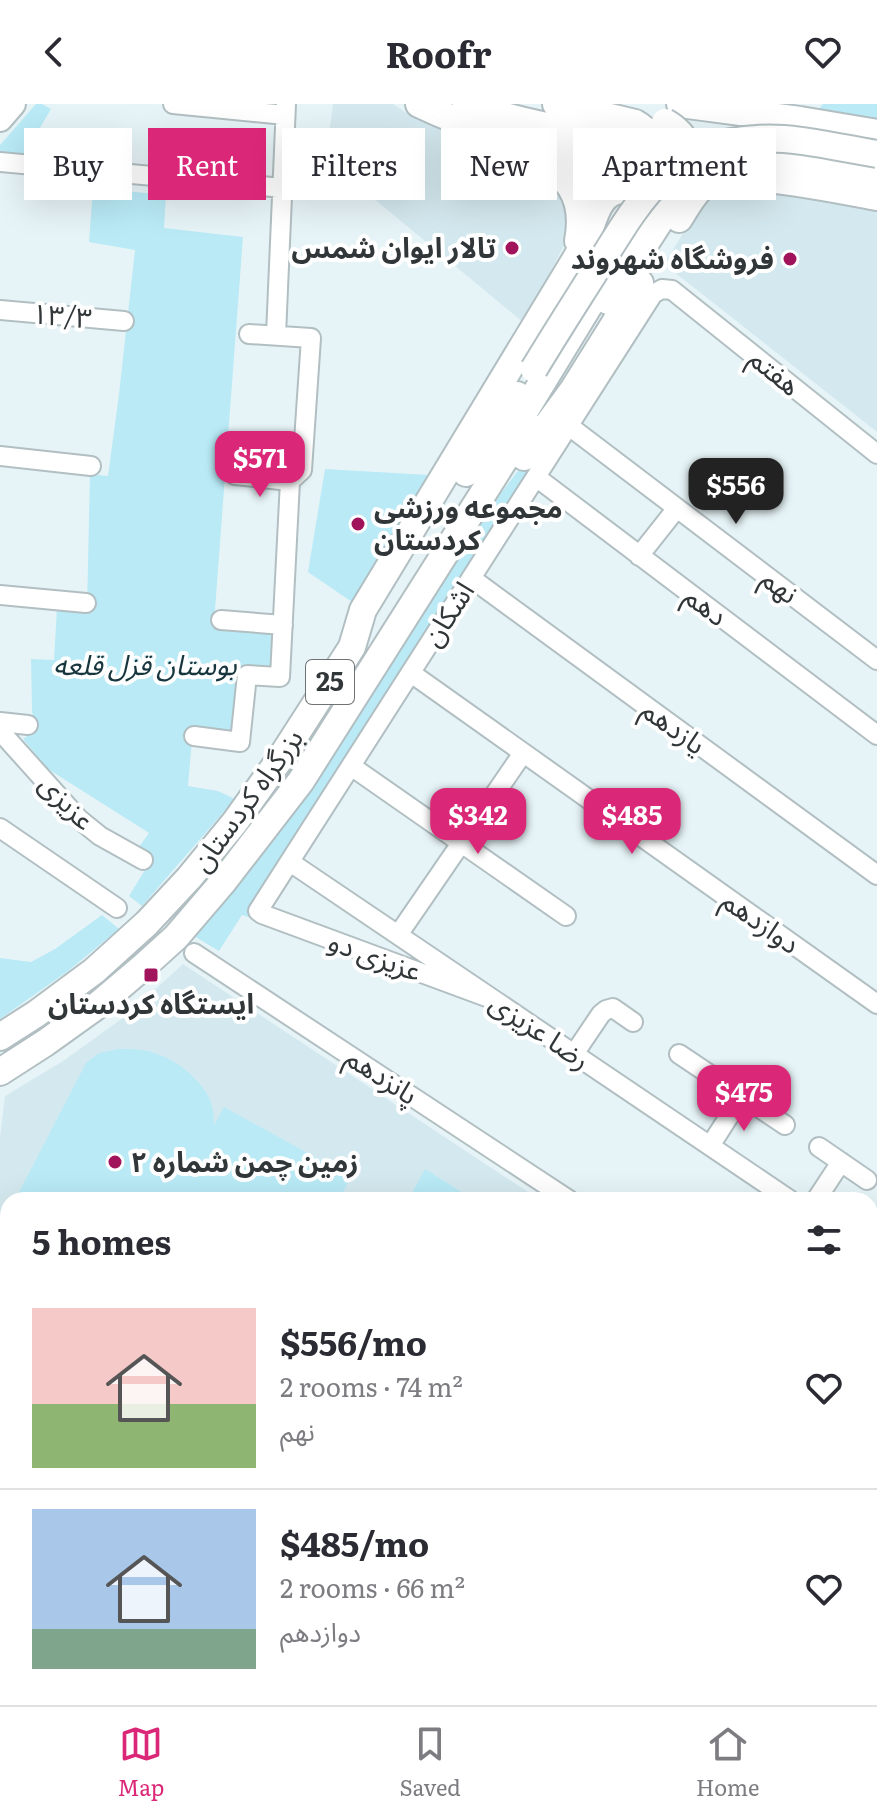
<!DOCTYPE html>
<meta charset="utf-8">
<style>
:root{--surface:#fff;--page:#f2f2f3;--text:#2b2b33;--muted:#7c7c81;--line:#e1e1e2;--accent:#db2777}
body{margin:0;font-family:Literata,"Noto Sans Arabic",serif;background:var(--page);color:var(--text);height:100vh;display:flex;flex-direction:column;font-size:30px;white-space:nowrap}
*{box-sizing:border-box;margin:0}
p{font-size:26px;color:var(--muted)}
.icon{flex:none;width:44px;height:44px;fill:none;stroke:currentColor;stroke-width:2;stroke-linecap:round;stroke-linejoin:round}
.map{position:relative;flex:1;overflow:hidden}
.sheet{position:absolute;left:0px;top:1088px;width:878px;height:514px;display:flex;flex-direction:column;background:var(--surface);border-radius:24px 24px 0 0;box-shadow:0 8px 32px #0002}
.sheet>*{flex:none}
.hud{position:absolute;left:24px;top:24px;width:830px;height:72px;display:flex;gap:16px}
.price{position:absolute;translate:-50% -68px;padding:0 18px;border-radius:16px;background:var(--accent);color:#fff;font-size:26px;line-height:52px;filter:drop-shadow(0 2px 4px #0008)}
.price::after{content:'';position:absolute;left:50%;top:48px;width:24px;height:18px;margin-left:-12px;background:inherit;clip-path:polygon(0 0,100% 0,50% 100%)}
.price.on{background:#222;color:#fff}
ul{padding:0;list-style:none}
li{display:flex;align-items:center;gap:24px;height:200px;padding:0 32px}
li+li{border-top:2px solid var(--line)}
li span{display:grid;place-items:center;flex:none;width:224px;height:160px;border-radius:0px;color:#555}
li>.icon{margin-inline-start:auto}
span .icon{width:96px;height:96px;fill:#fffc;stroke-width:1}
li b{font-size:34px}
h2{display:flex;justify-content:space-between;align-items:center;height:96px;padding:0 32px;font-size:34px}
.pill{padding:0 28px;border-radius:0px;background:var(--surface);box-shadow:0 8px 32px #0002;font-size:28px;line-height:72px}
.pill.on{background:var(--accent);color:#fff}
header{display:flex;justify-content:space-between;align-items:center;height:104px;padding:0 32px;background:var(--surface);font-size:36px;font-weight:700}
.tab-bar{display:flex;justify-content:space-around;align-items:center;height:112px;border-top:2px solid var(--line);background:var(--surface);font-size:22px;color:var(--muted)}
.tab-bar a{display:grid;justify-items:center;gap:4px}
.tab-bar .on{color:var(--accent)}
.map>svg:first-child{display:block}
.built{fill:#d4e9ef}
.green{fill:#b9eaf6}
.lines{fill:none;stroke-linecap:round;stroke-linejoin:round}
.minor-casing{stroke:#b2bfc2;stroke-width:22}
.major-casing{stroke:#b2bfc2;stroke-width:28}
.highway-casing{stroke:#b2bfc2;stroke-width:30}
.minor{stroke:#fff;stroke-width:18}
.major{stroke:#fff;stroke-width:24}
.highway{stroke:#fff;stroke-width:26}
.highway-bridge-casing{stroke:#b2bfc2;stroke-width:30;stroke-linecap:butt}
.highway-bridge{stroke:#fff;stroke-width:26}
.poi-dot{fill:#a1135b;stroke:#fff;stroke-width:3}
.labels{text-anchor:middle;stroke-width:8;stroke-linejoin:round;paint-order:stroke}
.shield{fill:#fff;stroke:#6f7274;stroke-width:2}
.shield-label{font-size:26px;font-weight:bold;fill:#313638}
.poi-label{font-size:28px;font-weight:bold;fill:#313638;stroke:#fff;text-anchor:end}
.street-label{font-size:28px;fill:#313638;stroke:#fff}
.park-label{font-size:28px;font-style:italic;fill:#16353c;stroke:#fff}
</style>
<header><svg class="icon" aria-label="back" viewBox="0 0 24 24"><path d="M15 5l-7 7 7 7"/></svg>Roofr<svg class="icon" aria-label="heart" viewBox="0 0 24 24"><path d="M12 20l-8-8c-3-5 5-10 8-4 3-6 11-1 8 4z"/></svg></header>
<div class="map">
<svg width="877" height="1601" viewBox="0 0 877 1601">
<rect width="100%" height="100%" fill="#e7f4f7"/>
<path class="built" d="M333,0H393L405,8L539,64L557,79L575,120L524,219L326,55Z
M722,83H764L877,101V328L664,160L701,101Z
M183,860L540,1096H8V1578L0,1574V1315L3,1172L0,1150V1033L5,992L63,957L127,911Z
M870,1313L877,1318V1601H535L522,1594H870Z
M42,1594H428L424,1601H56Z
M433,1594H517L530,1601H429Z"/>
<path class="green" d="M36,0H42L51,5L24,51L0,47V41Z
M823,0H877V22L816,9Z
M593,69L624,76L588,117L572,76L583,71Z
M93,84L166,91L164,124L243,133L214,519L278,523L276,568L241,566L238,629L193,625L188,682L218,687L235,695L142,802L129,792L153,753L139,743L149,729L48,665L23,635L37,625L32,608L31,555L54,556L57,503L87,504L90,370L108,372L119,290L135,146L89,138Z
M561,317L474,460L248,813L242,811L219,847L194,832L261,750L315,677L492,401L517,368L528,361Z
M325,365L429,371L352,498L308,468Z
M102,811L119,825L68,867L0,915V854L31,858L55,845Z
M119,945C131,945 145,945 157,950C176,956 197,973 207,990C213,1000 214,1010 214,1021L224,1003L351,1073L339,1096H15L86,959L99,949Z
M425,1065L474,1096H408Z
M8,1110V1171C0,1151 0,1130 8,1110Z
M8,1198V1487L0,1483L3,1217Z
M872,1328L877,1331V1457L870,1453V1333Z
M877,1499V1542L870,1539V1513Z
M83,1594H153L164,1599L163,1601H94L83,1595Z
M216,1594H290L287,1601H230Z
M322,1594H429L425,1601H335Z
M563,1594H636L633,1601H576Z"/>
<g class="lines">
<g class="minor-casing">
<path id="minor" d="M173,0L285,11
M0,58L283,84
M0,206L124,217
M276,231L286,0
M569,322L877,556
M0,352L91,362
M235,371L290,377
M536,373L877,631
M639,452L677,404
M471,474L877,771
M0,491L86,499
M221,516L283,521
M411,569L877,900
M0,618L28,621
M0,627L79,715L100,732L143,756
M194,632L240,638L247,571L280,573L290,377L302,366L311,234L249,230
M351,662L566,812
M0,724L117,804
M290,758L790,1096
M398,831L523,649
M194,849L569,1096
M492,895L262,810L258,807L653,190L662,185L672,186L877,350
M574,950L601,910L606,906L613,904L633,918
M679,950L785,1021
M710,1042L742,992
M819,1043L867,1076
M816,1096L841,1058
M870,1150L877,1155
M870,1294L877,1299"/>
</g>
<g class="major-casing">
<path id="major" d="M0,15L13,0"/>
</g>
<g class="highway-casing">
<path id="highway" d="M419,0C485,32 556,47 626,64
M466,0C546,28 630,36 713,47C768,53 822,62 877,70
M556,0L635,19
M680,0L800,16L877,29
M529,46C565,71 587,89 578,137
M679,115C687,102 696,85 710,77C735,64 845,87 877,93
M608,197L669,103L685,71
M517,335L515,323L609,169
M524,353L573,286L640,179
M466,369L517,291
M0,933L36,910L94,867L147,819L189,774L235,718L280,655L352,543L363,506L575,156C579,149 584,141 587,133C594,115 599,86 623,86C633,85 638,90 643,99L642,111L639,118
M0,968L45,939L98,901L144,862L176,833L223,778L301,677L527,320"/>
</g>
<use href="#minor" class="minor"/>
<use href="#major" class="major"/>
<use href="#highway" class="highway"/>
<g class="highway-bridge-casing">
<path id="highway-bridge" d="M665,18C688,31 691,45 685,71
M626,64C654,60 660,32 635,19
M534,265C555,230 577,196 599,161C639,97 670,39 756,35C795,32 839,44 877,50"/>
</g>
<use href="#highway-bridge" class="highway-bridge"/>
</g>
<g class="poi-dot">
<circle cx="512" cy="144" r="8"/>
<circle cx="790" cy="155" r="8"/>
<circle cx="358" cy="420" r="8"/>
<rect x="143" y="863" width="16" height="16" rx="4"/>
<circle cx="115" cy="1058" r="8"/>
</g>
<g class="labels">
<rect class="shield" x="306" y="556" width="48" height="44" rx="6"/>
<g class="shield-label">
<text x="330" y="587">25</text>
</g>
<g class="poi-label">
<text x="496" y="154">تالار ایوان شمس</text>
<text x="774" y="165">فروشگاه شهروند</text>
<text x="374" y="414" text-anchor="start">مجموعه ورزشی<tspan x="374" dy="32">کردستان</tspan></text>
<text x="151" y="910" text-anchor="middle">ایستگاه کردستان</text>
<text x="131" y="1068" text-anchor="start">زمین چمن شماره ۲</text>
</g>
<g class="street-label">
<text transform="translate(62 212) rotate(5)" y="10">۱۳/۳</text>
<text transform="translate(775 268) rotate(39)" y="10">هفتم</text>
<text transform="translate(780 482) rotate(37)" y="10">نهم</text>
<text transform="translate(706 502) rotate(37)" y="10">دهم</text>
<text transform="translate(448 510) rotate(-57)" y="10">اشکان</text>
<text transform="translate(674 623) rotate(36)" y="10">یازدهم</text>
<text transform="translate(247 696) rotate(-54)" y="10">بزرگراه کردستان</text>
<text transform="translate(67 698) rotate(46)" y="10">عزیزی</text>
<text transform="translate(761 818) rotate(35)" y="10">دوازدهم</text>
<text transform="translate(375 852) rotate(20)" y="10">عزیزی دو</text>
<text transform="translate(540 927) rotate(34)" y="10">رضا عزیزی</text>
<text transform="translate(382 972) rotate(33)" y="10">پانزدهم</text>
</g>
<g class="park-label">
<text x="145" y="571">بوستان قزل قلعه</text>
</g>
</g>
</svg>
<b class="price" style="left:260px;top:395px">$571</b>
<b class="price on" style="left:736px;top:422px">$556</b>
<b class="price" style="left:478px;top:752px">$342</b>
<b class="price" style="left:632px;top:752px">$485</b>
<b class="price" style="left:744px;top:1029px">$475</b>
<div class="hud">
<a class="pill">Buy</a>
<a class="pill on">Rent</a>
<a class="pill">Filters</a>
<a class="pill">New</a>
<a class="pill">Apartment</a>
</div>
<section class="sheet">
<h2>5 homes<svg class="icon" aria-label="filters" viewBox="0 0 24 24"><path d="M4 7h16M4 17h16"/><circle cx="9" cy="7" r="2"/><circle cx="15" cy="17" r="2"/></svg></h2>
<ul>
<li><span style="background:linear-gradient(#f6c9c9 60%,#8fb573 0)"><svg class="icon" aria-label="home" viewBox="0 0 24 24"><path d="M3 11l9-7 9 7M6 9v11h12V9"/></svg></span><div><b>$556/mo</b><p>2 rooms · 74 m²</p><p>نهم</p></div><svg class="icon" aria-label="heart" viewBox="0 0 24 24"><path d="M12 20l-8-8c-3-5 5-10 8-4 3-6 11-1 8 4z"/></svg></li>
<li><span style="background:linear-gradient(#a9c7e8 75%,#7fa58c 0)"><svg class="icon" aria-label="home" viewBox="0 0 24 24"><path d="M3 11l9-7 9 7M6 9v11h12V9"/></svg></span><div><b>$485/mo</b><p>2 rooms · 66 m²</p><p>دوازدهم</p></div><svg class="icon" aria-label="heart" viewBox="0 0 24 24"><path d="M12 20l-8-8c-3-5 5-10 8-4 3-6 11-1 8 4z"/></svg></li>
</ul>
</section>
</div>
<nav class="tab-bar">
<a class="on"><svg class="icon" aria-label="map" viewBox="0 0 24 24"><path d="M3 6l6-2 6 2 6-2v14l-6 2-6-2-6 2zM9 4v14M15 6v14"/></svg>Map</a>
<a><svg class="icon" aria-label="saved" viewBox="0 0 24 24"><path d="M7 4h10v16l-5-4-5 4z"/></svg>Saved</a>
<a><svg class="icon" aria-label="home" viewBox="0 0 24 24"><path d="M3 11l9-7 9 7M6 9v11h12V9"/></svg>Home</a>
</nav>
